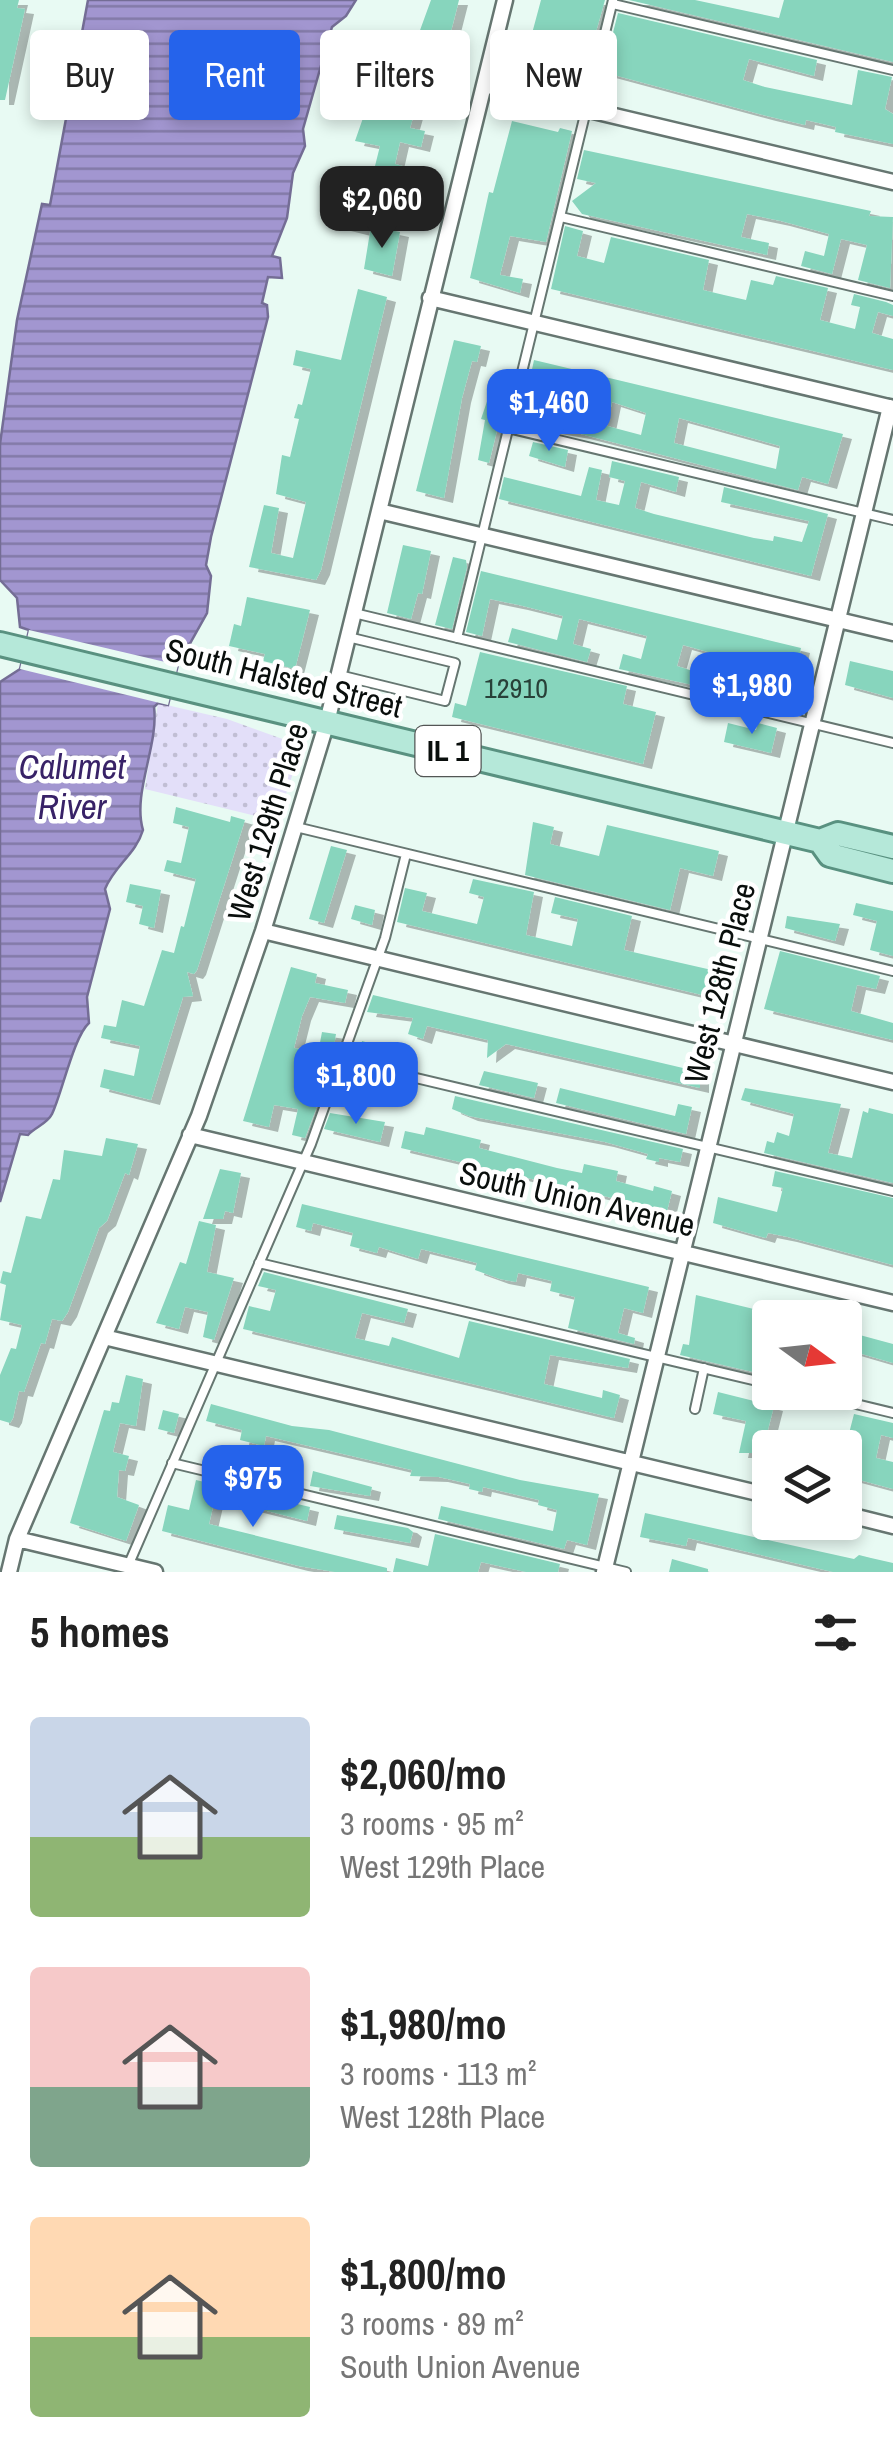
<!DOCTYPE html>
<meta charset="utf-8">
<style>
:root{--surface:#fff;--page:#f2f2f2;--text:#222;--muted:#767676;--accent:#2563eb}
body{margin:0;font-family:"Archivo Narrow",sans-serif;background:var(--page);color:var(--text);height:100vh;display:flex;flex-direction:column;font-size:38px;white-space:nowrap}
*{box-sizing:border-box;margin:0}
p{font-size:32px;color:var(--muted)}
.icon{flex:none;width:55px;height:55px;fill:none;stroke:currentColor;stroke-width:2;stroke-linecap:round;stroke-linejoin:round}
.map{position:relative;height:1572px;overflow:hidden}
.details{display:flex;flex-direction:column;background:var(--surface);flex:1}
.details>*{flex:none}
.banner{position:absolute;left:30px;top:30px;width:835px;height:90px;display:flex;gap:20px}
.needle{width:65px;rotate:105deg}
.fabs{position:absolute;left:752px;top:1300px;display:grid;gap:20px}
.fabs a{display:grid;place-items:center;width:110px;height:110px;border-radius:10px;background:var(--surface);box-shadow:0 5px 15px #0003;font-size:50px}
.price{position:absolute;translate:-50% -85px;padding:0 22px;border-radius:20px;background:var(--accent);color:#fff;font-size:32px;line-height:65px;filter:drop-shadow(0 2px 5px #0008)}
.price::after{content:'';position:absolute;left:50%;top:60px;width:30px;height:22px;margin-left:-15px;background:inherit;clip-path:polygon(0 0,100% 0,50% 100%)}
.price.current{background:#222;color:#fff}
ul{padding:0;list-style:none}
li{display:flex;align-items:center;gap:30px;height:250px;padding:0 30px}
li span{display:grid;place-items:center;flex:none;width:280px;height:200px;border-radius:10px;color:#555}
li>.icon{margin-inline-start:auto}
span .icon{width:120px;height:120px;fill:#fffc;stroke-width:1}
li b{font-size:42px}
h2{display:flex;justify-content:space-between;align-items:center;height:120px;padding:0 30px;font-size:42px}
.pill{padding:0 35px;border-radius:10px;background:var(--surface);box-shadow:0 5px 15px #0003;font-size:35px;line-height:90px}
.pill.current{background:var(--accent);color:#fff}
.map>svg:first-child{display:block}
.grass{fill:url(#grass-dots)}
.water{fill:url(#water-rules);stroke:#746d95;stroke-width:2.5}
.pier{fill:#e8faf3}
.building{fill:#87d5bd;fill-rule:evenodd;filter:url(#shadow)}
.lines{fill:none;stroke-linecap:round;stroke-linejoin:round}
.lane-casing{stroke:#667671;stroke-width:12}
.street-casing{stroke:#667671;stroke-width:19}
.primary-casing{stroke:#599180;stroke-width:28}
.lane{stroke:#fff;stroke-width:8}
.street{stroke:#fff;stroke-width:14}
.primary{stroke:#b5e8d9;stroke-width:22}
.labels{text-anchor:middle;stroke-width:9;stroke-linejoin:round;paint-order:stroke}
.number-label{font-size:28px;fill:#284038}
.shield{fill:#fff;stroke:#535655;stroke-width:2.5}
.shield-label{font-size:30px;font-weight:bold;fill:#090e0c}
.street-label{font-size:32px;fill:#090e0c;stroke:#fff}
.water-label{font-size:35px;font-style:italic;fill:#382267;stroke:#fff}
</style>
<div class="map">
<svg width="893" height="1572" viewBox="0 0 893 1572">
<defs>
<pattern id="grass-dots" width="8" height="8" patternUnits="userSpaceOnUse" patternTransform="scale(2.5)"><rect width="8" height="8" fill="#e3dff9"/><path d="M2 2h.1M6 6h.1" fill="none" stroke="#c1bed4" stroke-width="1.8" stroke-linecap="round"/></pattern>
<pattern id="water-rules" width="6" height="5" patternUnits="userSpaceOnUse" patternTransform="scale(2.5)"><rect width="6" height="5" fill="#a296d0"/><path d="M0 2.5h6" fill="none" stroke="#8279a7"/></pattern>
<filter id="shadow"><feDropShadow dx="9" dy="5" stdDeviation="0" flood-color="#0004"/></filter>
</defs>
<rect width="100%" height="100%" fill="#e8faf3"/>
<path class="grass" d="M158,703L227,719L302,746L277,821L145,789Z"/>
<path class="water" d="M88,0H356L346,16L332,27L303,129L305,146L293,173L287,218L272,256L280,258L282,278L268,277L262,303L267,305L268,317L211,537L206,565L211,576L207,613L178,665L168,705L158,703L154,707C159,745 132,793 143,830C136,854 114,866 105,889L110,909L87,997L89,1023C74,1036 62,1093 52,1114C47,1124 35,1127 28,1135L20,1134L0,1202V682L20,669L29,630L20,627L17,598L0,580V444L17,320L42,204L50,205Z"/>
<path class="pier" d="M29,630L178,665L168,705L20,669Z"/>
<path class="building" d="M0,0H19L17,8L25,9L5,100H0Z
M431,0H459L448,43L433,39L431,48L415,44Z
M541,0H605L582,81L523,67Z
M629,0H695L779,18L784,0H893V62Z
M618,13L817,60L814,76L749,59L743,80L765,87L852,105L858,70L892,77L885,109L893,114V144L835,132L836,127L806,120L805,125L767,116L603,72Z
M379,62L440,73L436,89L375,74Z
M371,95L416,107L410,128L425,131L421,147L400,142L395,164L417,170L407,212L369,202L362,231L338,225L341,211H350L362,184L370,186L380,146L355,141Z
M512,121L558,132L560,128L572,131L546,242L510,236L500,275L523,279L520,293L470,278L489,192L493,193Z
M584,150L871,211L869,216L893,217L890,288L858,280L867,245L841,239L832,274L801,266L805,251L824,256L829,234L781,221L747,214L741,237L769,243L767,255L582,214L572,201L596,183L577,179Z
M371,226L400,232L392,276L364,269Z
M565,226L583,231L577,256L604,263L611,237L709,260L703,290L724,295L746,300L751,280L773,285L776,276L828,288L820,320L855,329L860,307L851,305L854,294L886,302L893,305V316L878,312L872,333L893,339V370L551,289Z
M358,289L387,297L321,570L316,580L249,567L264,505L279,508L271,553L293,558L306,502L276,494L282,455L290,457L299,419L294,418L298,404L302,405L311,369L293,365L296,350L341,360Z
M454,340L481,346L477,362L472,361L462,398L444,498L416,491Z
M534,360L843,434L828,484L802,477L798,490L581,434L517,423L520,412L592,423L598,401L544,387L543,392L528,388ZM612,402L646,413L641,435L607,426ZM679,418L780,446L776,469L674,443Z
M495,378L509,381L489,463L478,460L485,420L481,419Z
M533,442L568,450L565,467L529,456Z
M612,461L679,477L676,492L641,482L635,508L654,514L754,538L773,541L774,536L802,542L809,521L721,502L724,487L828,514L811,576L499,499L504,477L581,496L589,467L602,470L596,500L619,505L625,481L609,477Z
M403,545L431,551L422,594L418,593L411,619L387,613Z
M453,557L466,560L467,567L452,629L435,625Z
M481,571L801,648L795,674L788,672L784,690L788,706L728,696L730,689L704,682L712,653L683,645L677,666L696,672L693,685L619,669L623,654L641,659L647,636L579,619L573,644L591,649L587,662L508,642L512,628L557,640L563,616L519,605L490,599L482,636L466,632Z
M247,597L310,610L295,669L263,661L265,654L229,646L234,624L241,626Z
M480,652L627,686L623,704L656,712L643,764L452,717L455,703L466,706Z
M850,661L893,671V698L845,685Z
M728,723L756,730L758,723L777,728L771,753L724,742Z
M176,807L230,822L231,816L245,820L197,970L194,974L187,972L193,996L183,997L151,1100L100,1087L104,1069L134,1076L140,1046L101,1038L104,1025L116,1027L122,1000L144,1006L162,950L174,953L181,926L184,927L196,879L164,871L167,860L181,863L189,827L173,823Z
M533,822L554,827L550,844L599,856L607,825L719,851L713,876L680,868L670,910L525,875Z
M331,846L347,850L324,923L309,919Z
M473,879L534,892L526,935L572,946L578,919L551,913L555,897L632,916L624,950L725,973L719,999L397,922L405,888L427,893L422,911L477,924L484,897L469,893Z
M130,884L161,890L154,928L139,924L143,906L126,902Z
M856,903L893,911V956L870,950L877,921L853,915Z
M355,905L375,910L372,925L351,919Z
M787,916L840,924L835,941L785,928Z
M780,951L880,976L876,989L857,985L851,1011L893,1023V1040L764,1009Z
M291,967L317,974L315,983L348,990L345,1003L310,997L302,1016L294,1048L318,1053L322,1032L336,1034L330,1068L326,1081L317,1085L316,1109L305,1138L292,1135L298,1109L274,1105L269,1127L243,1121Z
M373,995L700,1072V1088L506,1044L487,1058L488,1040L427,1026L423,1039L408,1034L413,1018L367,1012Z
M362,1041L400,1052L396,1066L359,1057Z
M346,1070L393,1080L391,1097L341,1083Z
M484,1071L538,1083L534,1098L479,1085Z
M560,1088L675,1116L678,1104L692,1107L686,1134L556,1103Z
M745,1088L841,1104L828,1153L852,1158L863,1111L868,1113L869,1108L893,1114V1183L764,1153L767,1141L774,1143L777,1132L789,1136L794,1114L741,1100Z
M455,1096L683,1149L680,1162L659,1158V1162L646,1159L648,1154L605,1142L469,1116L452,1109Z
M330,1113L385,1122L380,1142L324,1129Z
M426,1127L481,1140L479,1148L557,1168L582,1173L584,1164L618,1171L616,1181L653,1191L654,1186L672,1191L667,1211L401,1148L405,1131L424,1135Z
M106,1138L138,1144L129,1175L125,1173L107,1221L99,1228L68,1312L62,1321L52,1319L45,1344L41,1343L24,1392L19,1391L13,1418L10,1423L0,1420V1375L11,1348L16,1349L22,1325L0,1320L6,1285L0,1283L3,1271L11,1273L26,1216L41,1219L53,1179L60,1180L64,1150L102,1156Z
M220,1169L241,1173L233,1213L225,1211L223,1219H203Z
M775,1171L893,1198V1265L788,1237L768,1233L766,1238L713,1223L718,1197L777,1212L783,1188L772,1186Z
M302,1204L649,1287L643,1313L624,1308L618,1333L635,1338L634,1344L568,1328L575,1297L550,1291L552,1281L518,1273L516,1282L500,1279L475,1270L477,1263L421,1249L418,1259L379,1247L377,1253L350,1246L353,1233L313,1223L311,1231L296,1227Z
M199,1221L216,1225L207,1272L234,1278L214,1340L203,1337L208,1312L185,1307L179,1329L156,1323L180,1262L186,1264Z
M264,1272L408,1309L404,1323L362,1313L355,1338L389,1346L392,1337L459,1358L469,1321L630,1359L628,1368L550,1355L544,1384L602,1398L603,1390L620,1395L614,1418L243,1329L249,1306L270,1311L276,1290L258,1286Z
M696,1295L770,1313V1331L765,1330L758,1359L770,1362V1376L680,1355L683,1344L689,1345Z
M845,1331L893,1344V1363L845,1349Z
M126,1375L143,1379L136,1426L120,1423L113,1452L129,1456L125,1471L119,1470L117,1497L139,1505L126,1541L70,1523L104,1410L110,1411L112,1402L119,1403Z
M718,1392L774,1406L762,1453H739L746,1421L713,1414Z
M211,1404L292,1426L329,1430L520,1480L599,1494L587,1545L567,1540L564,1549L438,1519L441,1506L553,1531L557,1510L538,1505L539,1500L483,1487L482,1492L469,1489L470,1484L439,1477L410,1476L412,1470L266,1436L264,1446L240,1440L242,1430L206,1421Z
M163,1410L179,1414L174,1433L158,1429Z
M854,1414L893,1423V1438L881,1435L876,1458L893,1462V1489L845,1476V1449Z
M252,1460L289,1471L286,1483L249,1474Z
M313,1471L372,1487L370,1496L310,1486Z
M196,1480L310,1507L307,1521L215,1498L209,1524L387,1568V1572H335L299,1566L162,1531L168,1505L189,1510Z
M645,1513L854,1559L859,1555L871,1558L893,1563V1572H833L688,1538L686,1546L640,1537Z
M337,1515L408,1528L413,1532L410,1543L334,1529Z
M435,1534L560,1564L558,1572H526L481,1562L478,1572H393L396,1558L428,1566Z
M672,1559L708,1569V1572H669Z"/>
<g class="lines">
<g class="lane-casing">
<path id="lane" d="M613,4L893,70
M561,217L893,296
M508,428L893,520
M354,613L893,743
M457,638L613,0
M339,675L445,701L455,663L348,637
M296,827L893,971
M340,1060L893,1191
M259,1263L770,1384
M806,1392L893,1413
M695,1409L704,1368
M172,1463L626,1572
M128,1566L311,1144L385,938L406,854"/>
</g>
<g class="street-casing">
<path id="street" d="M484,85L893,182
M430,298L893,408
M379,511L893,633
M263,931L893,1082
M190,1135L893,1303
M104,1337L770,1496
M845,1514L893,1526
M17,1539L155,1572
M9,1572L17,1539L199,1116L263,931L327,722L505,0
M604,1572L890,407"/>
</g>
<g class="primary-casing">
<path id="primary" d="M0,644L820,841L838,834L893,847
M820,841L830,855L893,871"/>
</g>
<use href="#lane" class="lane"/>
<use href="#street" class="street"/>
<use href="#primary" class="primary"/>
</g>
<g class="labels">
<g class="number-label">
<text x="516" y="698">12910</text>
</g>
<rect class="shield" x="415.5" y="726" width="65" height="50" rx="8"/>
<g class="shield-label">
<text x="448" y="761">IL 1</text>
</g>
<g class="street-label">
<text transform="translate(284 678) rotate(14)" y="11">South Halsted Street</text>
<text transform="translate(268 822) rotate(-73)" y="11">West 129th Place</text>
<text transform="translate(720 983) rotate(-76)" y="11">West 128th Place</text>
<text transform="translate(577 1199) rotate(13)" y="11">South Union Avenue</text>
</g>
<g class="water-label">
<text x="72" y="779">Calumet<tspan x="72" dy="40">River</tspan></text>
</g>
</g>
</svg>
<div class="fabs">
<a><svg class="needle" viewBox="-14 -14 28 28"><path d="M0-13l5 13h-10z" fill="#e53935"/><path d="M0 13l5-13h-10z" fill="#767676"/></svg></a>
<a><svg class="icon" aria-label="layers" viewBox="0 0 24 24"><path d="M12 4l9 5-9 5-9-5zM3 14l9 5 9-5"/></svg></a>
</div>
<b class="price current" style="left:382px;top:251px">$2,060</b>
<b class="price" style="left:549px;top:454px">$1,460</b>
<b class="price" style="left:752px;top:737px">$1,980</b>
<b class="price" style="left:356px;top:1127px">$1,800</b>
<b class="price" style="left:253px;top:1530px">$975</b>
<div class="banner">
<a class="pill">Buy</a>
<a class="pill current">Rent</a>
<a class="pill">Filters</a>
<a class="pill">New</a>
</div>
</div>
<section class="details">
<h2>5 homes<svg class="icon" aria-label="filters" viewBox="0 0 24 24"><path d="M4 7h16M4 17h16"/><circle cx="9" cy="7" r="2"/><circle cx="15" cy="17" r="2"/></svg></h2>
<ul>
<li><span style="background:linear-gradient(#c9d6e8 60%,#8fb573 0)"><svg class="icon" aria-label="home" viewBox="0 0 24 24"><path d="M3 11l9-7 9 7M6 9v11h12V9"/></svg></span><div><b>$2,060/mo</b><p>3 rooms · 95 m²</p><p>West 129th Place</p></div></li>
<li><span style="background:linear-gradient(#f6c9c9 60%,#7fa58c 0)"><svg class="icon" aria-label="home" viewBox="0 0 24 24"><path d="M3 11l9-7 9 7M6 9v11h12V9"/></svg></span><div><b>$1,980/mo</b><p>3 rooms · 113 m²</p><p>West 128th Place</p></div></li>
<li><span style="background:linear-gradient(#ffd9b3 60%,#8fb573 0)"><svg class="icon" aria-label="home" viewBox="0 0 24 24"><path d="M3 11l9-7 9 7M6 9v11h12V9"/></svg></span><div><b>$1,800/mo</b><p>3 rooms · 89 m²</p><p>South Union Avenue</p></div></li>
</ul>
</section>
